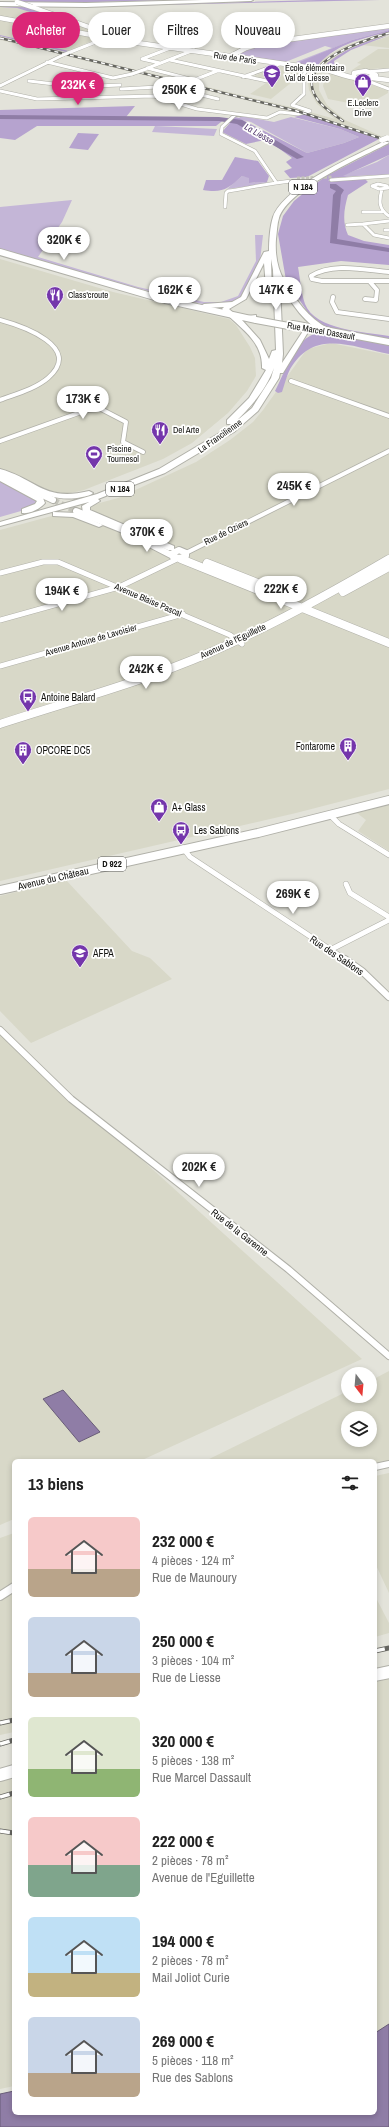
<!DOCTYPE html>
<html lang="fr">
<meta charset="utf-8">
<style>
:root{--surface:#fff;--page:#f2f2f2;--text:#222;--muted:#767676;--accent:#db2777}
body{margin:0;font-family:"Archivo Narrow",sans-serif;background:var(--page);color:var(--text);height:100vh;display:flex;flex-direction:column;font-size:15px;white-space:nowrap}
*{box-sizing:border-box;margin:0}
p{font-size:13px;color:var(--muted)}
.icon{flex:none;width:22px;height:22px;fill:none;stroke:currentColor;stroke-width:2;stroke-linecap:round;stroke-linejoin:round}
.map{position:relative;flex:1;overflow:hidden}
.panel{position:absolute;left:12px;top:1459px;width:365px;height:656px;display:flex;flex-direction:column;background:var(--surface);border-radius:6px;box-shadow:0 2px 6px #0003}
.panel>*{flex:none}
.hud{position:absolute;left:12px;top:12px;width:365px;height:36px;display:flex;gap:8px}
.needle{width:26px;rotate:164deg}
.fabs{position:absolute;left:341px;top:1367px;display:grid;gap:8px}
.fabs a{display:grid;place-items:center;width:36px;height:36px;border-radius:50%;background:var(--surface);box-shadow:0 2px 6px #0003;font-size:20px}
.price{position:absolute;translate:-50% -34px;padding:0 9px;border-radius:14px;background:#fff;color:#222;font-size:13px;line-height:26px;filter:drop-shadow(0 1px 2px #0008)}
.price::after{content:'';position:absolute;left:50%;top:24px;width:12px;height:9px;margin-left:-6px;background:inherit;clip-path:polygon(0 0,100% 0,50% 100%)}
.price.selected{background:var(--accent);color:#fff}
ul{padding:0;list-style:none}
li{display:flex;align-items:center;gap:12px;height:100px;padding:0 16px}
li span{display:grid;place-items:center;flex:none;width:112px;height:80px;border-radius:6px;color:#555}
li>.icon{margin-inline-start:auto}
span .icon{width:48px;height:48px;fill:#fffc;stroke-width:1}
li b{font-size:17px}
h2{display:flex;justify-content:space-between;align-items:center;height:48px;padding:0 16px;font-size:17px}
.tag{padding:0 14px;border-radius:18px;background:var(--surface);box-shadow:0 2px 6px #0003;font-size:14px;line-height:36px}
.tag.selected{background:var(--accent);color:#fff}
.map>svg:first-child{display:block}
.built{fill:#d8d8c8;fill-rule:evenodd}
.green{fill:#c4b6d7}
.forest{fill:#b6a3cf}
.water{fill:#8f7da6;stroke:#695d78}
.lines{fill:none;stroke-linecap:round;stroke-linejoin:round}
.river{fill:#8f7da6;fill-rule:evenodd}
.street-tunnel{stroke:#c4c4bb;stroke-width:3;stroke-dasharray:3 1.5;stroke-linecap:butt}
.secondary-tunnel{stroke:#c4c4bb;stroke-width:6;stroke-dasharray:6 3;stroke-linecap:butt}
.street-far4-casing{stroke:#b0b0a8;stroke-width:4}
.street-far3-casing{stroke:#b0b0a8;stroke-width:5.5}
.street-far2-casing{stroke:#b0b0a8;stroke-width:6}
.street-far1-casing{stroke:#b0b0a8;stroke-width:8}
.street-casing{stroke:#b0b0a8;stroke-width:10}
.secondary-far3-casing{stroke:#b0b0a8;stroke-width:5.5}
.secondary-far2-casing{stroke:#b0b0a8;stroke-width:8}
.secondary-far1-casing{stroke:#b0b0a8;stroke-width:9}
.secondary-casing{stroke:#b0b0a8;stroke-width:14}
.primary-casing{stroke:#b0b0a8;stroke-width:10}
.highway-casing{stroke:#b0b0a8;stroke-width:2}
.street-far4{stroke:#fff;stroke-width:3}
.street-far3{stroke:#fff;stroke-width:4}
.street-far2{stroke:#fff;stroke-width:5}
.street-far1{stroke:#fff;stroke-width:6}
.street{stroke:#fff;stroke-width:8}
.secondary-far3{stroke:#fff;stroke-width:4.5}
.secondary-far2{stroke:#fff;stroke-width:6}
.secondary-far1{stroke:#fff;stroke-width:8}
.secondary{stroke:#fff;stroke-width:12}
.primary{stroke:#fff;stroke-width:8}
.highway{fill:#fff;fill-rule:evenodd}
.rail-far1-casing{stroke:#656560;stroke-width:2.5}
.rail-casing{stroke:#656560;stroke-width:5}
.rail-far1{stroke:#fffffe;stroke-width:1.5;stroke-dasharray:4;stroke-linecap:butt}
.rail{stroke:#fffffe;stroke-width:3.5;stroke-dasharray:10;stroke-linecap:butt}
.street-bridge-casing{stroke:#b0b0a8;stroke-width:4;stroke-linecap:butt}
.secondary-bridge-far1-casing{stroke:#b0b0a8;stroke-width:5.5;stroke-linecap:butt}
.secondary-bridge-casing{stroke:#b0b0a8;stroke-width:8;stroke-linecap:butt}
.highway-bridge-casing{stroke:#b0b0a8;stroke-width:6;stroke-linecap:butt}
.street-bridge{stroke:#fff;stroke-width:3}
.secondary-bridge-far1{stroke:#fff;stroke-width:4.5}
.secondary-bridge{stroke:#fff;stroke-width:6}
.highway-bridge{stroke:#fff;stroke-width:5.5}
.labels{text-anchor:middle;stroke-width:3.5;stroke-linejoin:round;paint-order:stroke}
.far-street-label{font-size:9px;fill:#11110e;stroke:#fffffe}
.far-poi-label{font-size:9px;fill:#11110e;stroke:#fffffe;text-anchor:start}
.far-water-label{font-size:9px;font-style:italic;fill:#4b3167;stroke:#fffffe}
.shield{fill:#fffffe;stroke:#585856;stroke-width:1}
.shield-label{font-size:9px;font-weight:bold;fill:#11110e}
.poi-label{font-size:10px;fill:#11110e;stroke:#fffffe;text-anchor:start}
.street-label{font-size:10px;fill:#11110e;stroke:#fffffe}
</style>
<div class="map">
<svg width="389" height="2127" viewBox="0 0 389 2127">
<rect width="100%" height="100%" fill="#e3e3da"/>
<path class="built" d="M0,7L17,8L109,33L67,52L0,35Z
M389,32V35L348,50L329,62L322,68H316L324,58L347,45Z
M0,36L66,52L60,54L0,40Z
M389,36V48L362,45Z
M378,49H389V68L352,70L361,64L357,63Z
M72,54L79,56L307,111L302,113L282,109L66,56Z
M277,66L298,69L295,72L303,73L271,99L250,94L269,81L250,78Z
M313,70L322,71L319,83V90L327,105L345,120L383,137L379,139L305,114L310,112L335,119L317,104L309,90L308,82Z
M333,73L358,80L388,90V93L365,106L328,99L323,86L325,78Z
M0,259L113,292L229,319L236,325L250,347L255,358L256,376L247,391L228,413L192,443L163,459L84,490L0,509Z
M331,343L389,355V789L296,813L0,881V530L118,498L196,462L230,440L253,422L263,410L307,349Z
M389,805V851L358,831L366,820L357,813Z
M66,880L132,951L150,958L172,979L31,1043L0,1011V896Z
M0,1031L362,1359L140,1461H14V1519L0,1525Z
M389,1371V1463L375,1468V1461H205L348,1391V1396H370V1381ZM348,1418H370V1440H348Z
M389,1473V1593L375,1563V1476Z
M14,1533V1732L0,1735V1538Z
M375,1596L389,1623V1633L375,1637Z
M389,1675V2046L375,2043V1679Z
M14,1773V2086L0,2089V1776Z"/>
<path class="green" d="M389,28V30L352,40L299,63L296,62L332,48L325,46L288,61L290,62L288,63L238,54L264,44Z
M241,116L274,122L291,117L340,129L359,137L344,143L307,153L251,122L238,119Z
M155,126L217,129L214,136L152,132Z
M389,155V175L341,176L377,162Z
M242,176L249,177L250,183L267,182L265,184L227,189Z
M72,200L62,222L38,257L138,287L204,302H221L238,296L256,261L255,235H263L260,261L243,296L234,303L207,305L124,285L0,250V207Z
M0,479L37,499L39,503L28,509L0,517Z"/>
<path class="forest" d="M16,0H172L60,3L23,2Z
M318,0H380L72,7Z
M0,5L24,6L59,19H53L17,8L0,7Z
M389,30V32C363,38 332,45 316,68L295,64L352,40Z
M0,35L69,51L66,52L0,36Z
M389,35L351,50L334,61L335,67L322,68C340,50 364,42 389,35Z
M135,106L126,117L226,118L216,126H37L15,140L0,138V110Z
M305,114L379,139L307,177L290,178L284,171L292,168L286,162L292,158L273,144L265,140L246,144L222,132L235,117L239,118L307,153L344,143L359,137L340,129L294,117Z
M78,133L99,134L88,150L69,148Z
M389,144V155L343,176L366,175L333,178L328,181L365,179L368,182L348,195C344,209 342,221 348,235L364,241L389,245V265L341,261L298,267C300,278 301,292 305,304C315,330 365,332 389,336V340L326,328L315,323L286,280L278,234L283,216L294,201L312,186L328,175Z
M235,157L258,161L269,176L267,182L249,183V178L242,176C228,189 223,193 203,190L206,180H222Z
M318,333L389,344V354C353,347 316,329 292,366C287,373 285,384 282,392L278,393L275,391C285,373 295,337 318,333Z"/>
<path class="water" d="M63,1390L100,1432L79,1442L43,1399Z
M389,2024V2127H0V2094L14,2091V2113H375V2033Z"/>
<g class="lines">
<path class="river" d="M0,115L219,117L242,120L304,157L297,159L237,124L219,121L0,119Z
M330,184H336L344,190L341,195L337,239L389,248V252L330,243L333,195L336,191L330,188Z"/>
<path class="street-tunnel" d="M297,178L333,177"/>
<path class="secondary-tunnel" d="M53,500L76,511"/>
<g class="street-far4-casing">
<path id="street-far4" d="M68,53L106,38L109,36L108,34
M142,59L173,47
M142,59L160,63
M170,60L267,81
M47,62L113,78L132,74
M147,68L194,80L217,71
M148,68L194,50
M366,72L389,70
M92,73L54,84L73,87L120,85
M243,77L279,64
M360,78L389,89
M29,81L54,84
M0,86L63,55
M121,89L176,86L189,92L160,97
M0,91L37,99L154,96L197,109L267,118L280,112L298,114L310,111L292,105L304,94V74L308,68
M189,92L218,99
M236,114L222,127L221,134L255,151L276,182
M331,180L389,176
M378,184L387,186L388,188L379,189L372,186Z
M382,189C379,200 378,209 389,216
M225,207L226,193L228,191C251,188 272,182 295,181
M363,212H382
M389,221L363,224L374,235L389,238
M347,225L363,224
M385,230H389"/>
</g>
<g class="street-far3-casing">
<path id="street-far3" d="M389,272C366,270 332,262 311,276L312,279L322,281H389
M333,297L332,302L337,312L389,319
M365,299L376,300L377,290L370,282
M0,320C22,326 84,347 48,378C35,389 16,394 0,400
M291,381L389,416
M0,441L87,410L101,409L126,422L123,442L143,452
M186,553L389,451
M175,560L178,558"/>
</g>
<g class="street-far2-casing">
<path id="street-far2" d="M0,573L43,562H58L230,635L242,644
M0,620L119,587L177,559
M0,666L183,614
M331,816L339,824L389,855
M183,848L190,857L346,960
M346,884L350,893L389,917
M330,950L389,920"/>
</g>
<g class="street-far1-casing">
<path id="street-far1" d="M345,959L362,971L389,997
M0,1030L71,1099L288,1269L389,1356
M375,1467L389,1464"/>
</g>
<g class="street-casing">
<path id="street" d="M0,1596L14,1587"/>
</g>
<g class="secondary-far3-casing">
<path id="secondary-far3" d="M32,7L106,33
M0,18L124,41L313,68
M229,57L246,48L263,43L389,26
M330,71C344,75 362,83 376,75L366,71L354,73V76
M372,78L389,80"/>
</g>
<g class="secondary-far2-casing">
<path id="secondary-far2" d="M0,252L165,300L256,320
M293,324L389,342
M0,475L53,500
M76,511L148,540
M142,540L171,555
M179,550L186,553V556L180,558L173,557L171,554Z
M180,558L184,560"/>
</g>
<g class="secondary-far1-casing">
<path id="secondary-far1" d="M181,559L389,643
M207,563L260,584
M343,592L389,567
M0,724C70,701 142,682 209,653C272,626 331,593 389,559"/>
</g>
<g class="secondary-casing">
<path id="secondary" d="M375,1675L389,1672
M0,1775L14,1771"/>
</g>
<g class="primary-casing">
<path id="primary" d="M0,890L258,833L389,800"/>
</g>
<g class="highway-casing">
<path id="highway" d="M202,0H253L251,1L86,7L0,6V2L86,3Z
M385,141H389V143C362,157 288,189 279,218C277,224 277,232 276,239C275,253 277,268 284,280C296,300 308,318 329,329V331C310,334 288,298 280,284L283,354L282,363L305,328L310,329L283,373H280L279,378L258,411L234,432L165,473L98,499L100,501L90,507V510L174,546V550H168L83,513L82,506L89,502L0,526V522L97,494L159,469L228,428L252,408L271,378L274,368C266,390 250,408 233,424H227V420L249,398L266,370L262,368C263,340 239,328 223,310L222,309L224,307L204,308L201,306L204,304L232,302L241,297L264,252L269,251C269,241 270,226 273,217C284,186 356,155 385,141ZM271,259L273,270L276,350L272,351L269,359L260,340L242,320L256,317V315L238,317L229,309L246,299L264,263L267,299L272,300Z
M0,469C37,479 43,502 89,491L93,493C90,496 86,496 82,497C52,504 26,486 0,474Z
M0,476L43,498L45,503C40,509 30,514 22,513V509L35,504L37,501L0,481Z
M53,512L77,513L103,525L99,527L73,517L53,516Z"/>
</g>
<use href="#street-far4" class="street-far4"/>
<use href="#street-far3" class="street-far3"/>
<use href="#street-far2" class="street-far2"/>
<use href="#street-far1" class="street-far1"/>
<use href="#street" class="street"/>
<use href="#secondary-far3" class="secondary-far3"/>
<use href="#secondary-far2" class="secondary-far2"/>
<use href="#secondary-far1" class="secondary-far1"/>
<use href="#secondary" class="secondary"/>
<use href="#primary" class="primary"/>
<use href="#highway" class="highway"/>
<g class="rail-far1-casing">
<path id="rail-far1" d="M0,38L297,111L389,141
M343,121C332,113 318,105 313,91C302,59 368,39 389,33"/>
</g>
<g class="rail-casing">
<path id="rail" d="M375,1651L389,1648
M0,1723L14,1720
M0,1744L14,1740
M0,1797L14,1793
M0,1831L14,1833"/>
</g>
<use href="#rail-far1" class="rail-far1"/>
<use href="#rail" class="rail"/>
<g class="street-bridge-casing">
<path id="street-bridge" d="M63,55L68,53
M132,74L146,69"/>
</g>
<g class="secondary-bridge-far1-casing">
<path id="secondary-bridge-far1" d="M17,2L32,7
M313,68L325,70"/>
</g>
<g class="secondary-bridge-casing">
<path id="secondary-bridge" d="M256,320L294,327"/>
</g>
<g class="highway-bridge-casing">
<path id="highway-bridge" d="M382,140L387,138"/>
</g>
<use href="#street-bridge" class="street-bridge"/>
<use href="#secondary-bridge-far1" class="secondary-bridge-far1"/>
<use href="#secondary-bridge" class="secondary-bridge"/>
<use href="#highway-bridge" class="highway-bridge"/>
</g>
<defs>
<g id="school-pin" transform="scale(0.9)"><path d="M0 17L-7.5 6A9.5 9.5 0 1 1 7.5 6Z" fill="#7436ab" stroke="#fffffe"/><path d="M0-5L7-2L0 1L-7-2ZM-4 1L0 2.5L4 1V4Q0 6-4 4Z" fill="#fff"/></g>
<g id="shop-pin" transform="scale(0.9)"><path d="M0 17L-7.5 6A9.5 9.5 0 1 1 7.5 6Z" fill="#7436ab" stroke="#fffffe"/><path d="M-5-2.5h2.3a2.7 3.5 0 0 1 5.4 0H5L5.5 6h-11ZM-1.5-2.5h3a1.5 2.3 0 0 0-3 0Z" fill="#fff"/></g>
<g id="restaurant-pin" transform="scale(0.9)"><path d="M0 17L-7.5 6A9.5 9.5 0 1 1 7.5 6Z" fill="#7436ab" stroke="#fffffe"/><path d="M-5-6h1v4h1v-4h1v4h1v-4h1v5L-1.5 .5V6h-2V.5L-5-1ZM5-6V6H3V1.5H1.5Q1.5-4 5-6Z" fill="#fff"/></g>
<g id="stadium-pin" transform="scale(0.9)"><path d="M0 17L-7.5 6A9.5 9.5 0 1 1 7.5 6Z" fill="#7436ab" stroke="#fffffe"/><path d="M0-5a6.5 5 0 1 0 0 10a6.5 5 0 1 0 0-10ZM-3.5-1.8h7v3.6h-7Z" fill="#fff"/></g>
<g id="bus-pin" transform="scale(0.9)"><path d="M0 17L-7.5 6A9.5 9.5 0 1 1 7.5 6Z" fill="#7436ab" stroke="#fffffe"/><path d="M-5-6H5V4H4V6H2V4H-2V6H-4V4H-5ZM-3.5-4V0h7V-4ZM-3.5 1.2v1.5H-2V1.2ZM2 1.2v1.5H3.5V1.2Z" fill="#fff"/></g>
<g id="building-pin" transform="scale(0.9)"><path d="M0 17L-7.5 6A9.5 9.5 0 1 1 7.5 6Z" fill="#7436ab" stroke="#fffffe"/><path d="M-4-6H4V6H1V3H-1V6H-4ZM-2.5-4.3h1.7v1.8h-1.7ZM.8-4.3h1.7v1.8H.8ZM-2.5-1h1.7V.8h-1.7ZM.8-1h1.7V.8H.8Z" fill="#fff"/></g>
<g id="university-pin" transform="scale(0.9)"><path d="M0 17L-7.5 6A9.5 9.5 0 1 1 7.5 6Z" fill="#7436ab" stroke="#fffffe"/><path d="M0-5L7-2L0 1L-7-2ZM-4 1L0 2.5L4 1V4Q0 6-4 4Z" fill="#fff"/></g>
</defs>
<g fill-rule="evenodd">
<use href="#school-pin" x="272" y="73"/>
<use href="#shop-pin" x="363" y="82"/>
<use href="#restaurant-pin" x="55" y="295"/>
<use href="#restaurant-pin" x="160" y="430"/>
<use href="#stadium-pin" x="94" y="454"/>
<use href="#bus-pin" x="28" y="697"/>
<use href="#building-pin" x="348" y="746"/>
<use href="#building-pin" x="23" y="750"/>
<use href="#shop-pin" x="159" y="807"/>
<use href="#bus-pin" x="181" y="830"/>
<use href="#university-pin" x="80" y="953"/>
</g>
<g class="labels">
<g class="far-street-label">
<text transform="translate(235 58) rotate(8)" y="3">Rue de Paris</text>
<text transform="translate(321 331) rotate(10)" y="3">Rue Marcel Dassault</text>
<text transform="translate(220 436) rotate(-35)" y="3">La Francilienne</text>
<text transform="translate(226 532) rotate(-26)" y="3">Rue de Oziers</text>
<text transform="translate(148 600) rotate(23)" y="3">Avenue Blaise Pascal</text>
<text transform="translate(91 640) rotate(-16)" y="3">Avenue Antoine de Lavoisier</text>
<text transform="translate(233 641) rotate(-25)" y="3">Avenue de l'Eguillette</text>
</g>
<g class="far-poi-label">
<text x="285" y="71">École élémentaire<tspan x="285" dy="10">Val de Liesse</tspan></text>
<text x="363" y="106" text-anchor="middle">E.Leclerc<tspan x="363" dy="10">Drive</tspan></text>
<text x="68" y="298">Class'croute</text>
<text x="173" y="433">Del Arte</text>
<text x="107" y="452">Piscine<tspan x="107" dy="10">Tournesol</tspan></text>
</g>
<g class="far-water-label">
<text transform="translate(259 134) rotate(30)" y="3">La Liesse</text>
</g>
<g class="shield">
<rect x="289" y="180" width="28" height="14" rx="3"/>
<rect x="106" y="482" width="28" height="14" rx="3"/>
<rect x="98" y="857" width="28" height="14" rx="3"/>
</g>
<g class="shield-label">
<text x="303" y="190">N 184</text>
<text x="120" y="492">N 184</text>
<text x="112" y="867">D 922</text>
</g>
<g class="poi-label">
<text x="41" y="701">Antoine Balard</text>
<text x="335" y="750" text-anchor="end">Fontarome</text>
<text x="36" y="754">OPCORE DC5</text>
<text x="172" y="811">A+ Glass</text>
<text x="194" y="834">Les Sablons</text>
<text x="93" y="957">AFPA</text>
</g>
<g class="street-label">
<text transform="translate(53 878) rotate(-13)" y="4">Avenue du Château</text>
<text transform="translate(337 955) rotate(34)" y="4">Rue des Sablons</text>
<text transform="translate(240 1232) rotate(38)" y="4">Rue de la Garenne</text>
</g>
</g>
</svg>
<div class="fabs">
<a><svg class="needle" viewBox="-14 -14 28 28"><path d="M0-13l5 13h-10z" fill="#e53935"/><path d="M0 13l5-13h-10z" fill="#767676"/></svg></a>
<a><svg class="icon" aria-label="layers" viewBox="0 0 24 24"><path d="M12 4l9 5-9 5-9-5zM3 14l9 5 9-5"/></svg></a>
</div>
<b class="price selected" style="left:78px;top:106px">232K €</b>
<b class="price" style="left:179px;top:111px">250K €</b>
<b class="price" style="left:64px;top:261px">320K €</b>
<b class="price" style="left:175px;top:311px">162K €</b>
<b class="price" style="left:276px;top:311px">147K €</b>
<b class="price" style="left:83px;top:420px">173K €</b>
<b class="price" style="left:294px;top:507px">245K €</b>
<b class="price" style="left:147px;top:553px">370K €</b>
<b class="price" style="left:281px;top:610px">222K €</b>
<b class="price" style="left:62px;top:612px">194K €</b>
<b class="price" style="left:146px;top:690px">242K €</b>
<b class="price" style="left:293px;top:915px">269K €</b>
<b class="price" style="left:199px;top:1188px">202K €</b>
<div class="hud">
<a class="tag selected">Acheter</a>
<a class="tag">Louer</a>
<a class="tag">Filtres</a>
<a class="tag">Nouveau</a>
</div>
<section class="panel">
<h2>13 biens<svg class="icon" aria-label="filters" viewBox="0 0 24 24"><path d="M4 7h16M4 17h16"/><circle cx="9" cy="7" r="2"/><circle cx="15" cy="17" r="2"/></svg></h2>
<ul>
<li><span style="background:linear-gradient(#f6c9c9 65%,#b9a48a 0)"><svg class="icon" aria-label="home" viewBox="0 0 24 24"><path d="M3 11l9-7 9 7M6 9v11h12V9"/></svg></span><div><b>232 000 €</b><p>4 pièces · 124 m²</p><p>Rue de Maunoury</p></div></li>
<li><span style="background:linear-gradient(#c9d6e8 70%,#b9a48a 0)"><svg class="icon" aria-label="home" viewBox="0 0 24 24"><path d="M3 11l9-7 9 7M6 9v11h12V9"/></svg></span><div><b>250 000 €</b><p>3 pièces · 104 m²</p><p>Rue de Liesse</p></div></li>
<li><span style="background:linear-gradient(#dfe7d0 65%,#8fb573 0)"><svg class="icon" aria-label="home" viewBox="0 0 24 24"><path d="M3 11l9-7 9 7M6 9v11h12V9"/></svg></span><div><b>320 000 €</b><p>5 pièces · 138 m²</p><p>Rue Marcel Dassault</p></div></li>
<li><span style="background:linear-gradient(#f6c9c9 60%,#7fa58c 0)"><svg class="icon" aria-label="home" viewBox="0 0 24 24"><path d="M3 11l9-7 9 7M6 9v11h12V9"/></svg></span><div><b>222 000 €</b><p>2 pièces · 78 m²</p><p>Avenue de l'Eguillette</p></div></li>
<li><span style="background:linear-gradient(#bfe0f5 70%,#c2b280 0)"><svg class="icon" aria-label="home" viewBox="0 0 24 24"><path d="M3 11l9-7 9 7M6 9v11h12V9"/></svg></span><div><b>194 000 €</b><p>2 pièces · 78 m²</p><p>Mail Joliot Curie</p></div></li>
<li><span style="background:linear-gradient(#c9d6e8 70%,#b9a48a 0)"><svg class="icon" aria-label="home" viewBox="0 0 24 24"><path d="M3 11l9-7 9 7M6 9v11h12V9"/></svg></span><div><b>269 000 €</b><p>5 pièces · 118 m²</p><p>Rue des Sablons</p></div></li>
</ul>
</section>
</div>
